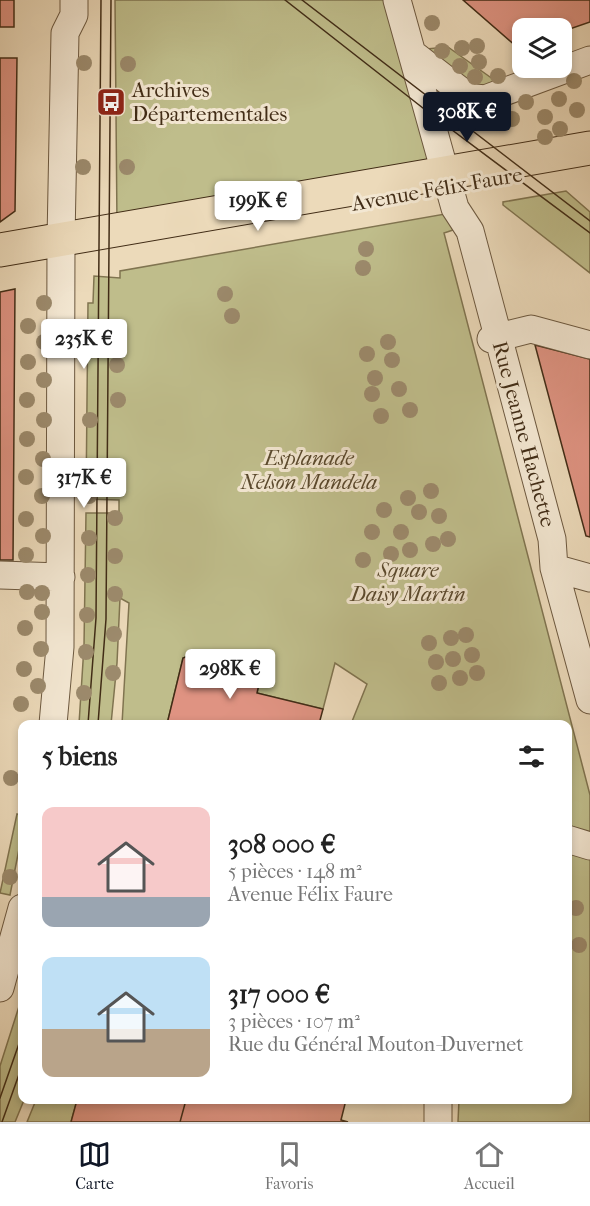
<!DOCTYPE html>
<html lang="fr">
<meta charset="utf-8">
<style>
:root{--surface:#fff;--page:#f6f6f6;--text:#222;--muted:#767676;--line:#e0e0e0;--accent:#111827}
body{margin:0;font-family:"IM FELL French Canon",serif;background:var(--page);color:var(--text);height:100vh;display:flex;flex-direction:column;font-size:22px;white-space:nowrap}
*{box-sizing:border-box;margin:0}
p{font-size:20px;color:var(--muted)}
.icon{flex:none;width:33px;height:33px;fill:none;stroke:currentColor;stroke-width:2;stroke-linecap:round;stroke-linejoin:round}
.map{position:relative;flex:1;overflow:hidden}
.details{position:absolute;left:18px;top:720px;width:554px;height:384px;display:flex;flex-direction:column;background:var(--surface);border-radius:12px;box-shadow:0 3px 9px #0003}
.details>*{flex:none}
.tools{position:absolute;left:512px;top:18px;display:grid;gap:12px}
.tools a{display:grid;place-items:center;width:60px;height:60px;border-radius:12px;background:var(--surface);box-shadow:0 3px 9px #0003;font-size:30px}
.price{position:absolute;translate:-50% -51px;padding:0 14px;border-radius:6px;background:#fff;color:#222;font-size:20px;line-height:39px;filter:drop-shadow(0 2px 3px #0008)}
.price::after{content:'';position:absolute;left:50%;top:36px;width:18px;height:14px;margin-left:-9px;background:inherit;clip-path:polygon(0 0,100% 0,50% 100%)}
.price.current{background:var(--accent);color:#fff}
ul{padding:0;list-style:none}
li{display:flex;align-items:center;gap:18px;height:150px;padding:0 24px}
li span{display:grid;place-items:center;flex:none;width:168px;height:120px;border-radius:12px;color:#555}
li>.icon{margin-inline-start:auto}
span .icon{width:72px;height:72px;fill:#fffc;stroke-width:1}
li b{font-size:26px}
h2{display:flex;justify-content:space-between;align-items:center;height:72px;padding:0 24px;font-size:26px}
.dock{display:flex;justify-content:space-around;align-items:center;height:84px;border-top:2px solid var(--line);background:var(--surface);font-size:16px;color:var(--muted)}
.dock a{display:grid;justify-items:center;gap:3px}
.dock .current{color:var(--accent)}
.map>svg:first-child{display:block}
.green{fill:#bfbd8b;stroke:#807450;stroke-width:1.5}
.building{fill:#df9382;stroke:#412c16;stroke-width:1.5}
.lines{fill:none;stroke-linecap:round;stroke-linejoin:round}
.minor-casing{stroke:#6c583f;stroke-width:29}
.major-casing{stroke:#412c16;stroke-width:35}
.minor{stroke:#f3e7d2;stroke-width:27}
.major{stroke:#ecdaba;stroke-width:33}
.tram{stroke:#412c16;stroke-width:1.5}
.tree{fill:#9c8a6c}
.labels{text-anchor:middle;stroke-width:6;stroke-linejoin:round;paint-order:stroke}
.poi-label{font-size:21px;fill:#412c16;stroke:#f3e7d2;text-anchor:start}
.street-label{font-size:21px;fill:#412c16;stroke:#f3e7d2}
.park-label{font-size:21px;font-style:italic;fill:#5a492d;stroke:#f3e7d2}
</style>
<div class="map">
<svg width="590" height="1122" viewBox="0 0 590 1122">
<rect width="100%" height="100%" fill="#ecdaba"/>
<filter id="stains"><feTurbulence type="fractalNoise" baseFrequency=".00333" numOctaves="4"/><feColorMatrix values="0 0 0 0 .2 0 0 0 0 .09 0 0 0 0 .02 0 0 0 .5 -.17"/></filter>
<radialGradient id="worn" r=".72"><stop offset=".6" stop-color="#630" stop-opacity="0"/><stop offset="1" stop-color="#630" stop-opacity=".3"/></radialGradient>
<path class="green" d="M115,0H387L428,149L427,165L117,224Z
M448,47L497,82L483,88L471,86L425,49Z
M566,191L590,212V273L503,205V202Z
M445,214L453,230L444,233L590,795V1122H458L459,1100H567V724H351L367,684L335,663L323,709L257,693L259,684L188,656L183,658L167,724H122L129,603L120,598L117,663L111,724H79L84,646L86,513H119V500L86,499L88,303H93L94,276L120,278V271Z
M17,814L22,815V834L10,895L0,893Z
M22,997L24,1100L15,1122H0V1066Z
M36,1100H77L71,1122H27Z"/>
<path class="building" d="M0,0H14V27H0Z
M463,0H590V22L561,32V28H522V46L517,47Z
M0,58H17L15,211L0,222Z
M15,289L13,560H0V292Z
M535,345L590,359V537L586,536Z
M188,656L259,684L257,693L323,709L319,724H167L183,658Z
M77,1100H186L180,1122H71Z
M186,1100H346L341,1120L348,1122H180Z"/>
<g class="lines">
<g class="minor-casing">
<path id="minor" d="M397,0L455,208L470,231L552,539L554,568L590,700
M413,54L466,95L475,98L485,99L590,60
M491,339L531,329L590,345
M554,568L590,578
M0,575L61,577
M53,724L60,647L61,239L65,33L74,15V0
M567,839L590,846
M0,988L22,908
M438,1122V1100"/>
</g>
<g class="major-casing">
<path id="major" d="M0,250L590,148"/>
</g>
<use href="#minor" class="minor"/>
<use href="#major" class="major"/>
<path class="tram" d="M285,0L428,112L590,233
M302,0L590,221
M88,724L96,618L101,0
M98,724L106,619L111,0
M0,1098L22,1035
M2,1122L22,1066"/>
</g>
<g class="tree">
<circle cx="432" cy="23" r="8"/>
<circle cx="477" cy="46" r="8"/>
<circle cx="462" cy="48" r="8"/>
<circle cx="442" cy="51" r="8"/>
<circle cx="479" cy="62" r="8"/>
<circle cx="84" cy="63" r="8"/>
<circle cx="128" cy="64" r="8"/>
<circle cx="460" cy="66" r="8"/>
<circle cx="498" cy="76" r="8"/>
<circle cx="475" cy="77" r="8"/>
<circle cx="574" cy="81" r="8"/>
<circle cx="559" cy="99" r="8"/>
<circle cx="526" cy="102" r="8"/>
<circle cx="577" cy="110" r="8"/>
<circle cx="545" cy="117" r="8"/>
<circle cx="512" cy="119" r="8"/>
<circle cx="560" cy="129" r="8"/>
<circle cx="545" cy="137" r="8"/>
<circle cx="83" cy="167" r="8"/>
<circle cx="127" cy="167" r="8"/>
<circle cx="366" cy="249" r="8"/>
<circle cx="363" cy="268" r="8"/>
<circle cx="225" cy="294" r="8"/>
<circle cx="44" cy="303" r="8"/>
<circle cx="232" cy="316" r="8"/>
<circle cx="28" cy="326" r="8"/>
<circle cx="118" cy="332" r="8"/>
<circle cx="44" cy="342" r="8"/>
<circle cx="388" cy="342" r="8"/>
<circle cx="367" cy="354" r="8"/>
<circle cx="392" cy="360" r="8"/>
<circle cx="28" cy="362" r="8"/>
<circle cx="117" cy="365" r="8"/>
<circle cx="375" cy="378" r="8"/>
<circle cx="44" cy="380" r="8"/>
<circle cx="399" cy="389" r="8"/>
<circle cx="372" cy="394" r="8"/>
<circle cx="27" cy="400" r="8"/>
<circle cx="118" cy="400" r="8"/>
<circle cx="410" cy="410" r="8"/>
<circle cx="381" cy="416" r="8"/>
<circle cx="44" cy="420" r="8"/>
<circle cx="90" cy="420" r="8"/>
<circle cx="27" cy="439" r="8"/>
<circle cx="43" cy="459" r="8"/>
<circle cx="26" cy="477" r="8"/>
<circle cx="117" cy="479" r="8"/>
<circle cx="431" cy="491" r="8"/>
<circle cx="42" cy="496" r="8"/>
<circle cx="89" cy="496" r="8"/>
<circle cx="408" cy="498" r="8"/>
<circle cx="384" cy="510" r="8"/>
<circle cx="419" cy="512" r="8"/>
<circle cx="439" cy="516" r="8"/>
<circle cx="115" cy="518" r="8"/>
<circle cx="26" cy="519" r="8"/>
<circle cx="372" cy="532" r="8"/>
<circle cx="401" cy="532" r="8"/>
<circle cx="43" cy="536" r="8"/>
<circle cx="89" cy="538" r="8"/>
<circle cx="448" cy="539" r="8"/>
<circle cx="433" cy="544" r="8"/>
<circle cx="410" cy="550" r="8"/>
<circle cx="391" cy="554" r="8"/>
<circle cx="26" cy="555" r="8"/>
<circle cx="115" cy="556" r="8"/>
<circle cx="363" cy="560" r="8"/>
<circle cx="88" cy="575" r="8"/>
<circle cx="27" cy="592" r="8"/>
<circle cx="42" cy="593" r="8"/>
<circle cx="115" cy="594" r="8"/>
<circle cx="42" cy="612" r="8"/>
<circle cx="87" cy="615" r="8"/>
<circle cx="25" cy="628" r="8"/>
<circle cx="114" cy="634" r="8"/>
<circle cx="466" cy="635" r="8"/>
<circle cx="451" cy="638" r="8"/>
<circle cx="429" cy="643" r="8"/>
<circle cx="41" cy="649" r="8"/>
<circle cx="86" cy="652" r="8"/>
<circle cx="472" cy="655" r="8"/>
<circle cx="453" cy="659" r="8"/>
<circle cx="436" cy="662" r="8"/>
<circle cx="24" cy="669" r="8"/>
<circle cx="113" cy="673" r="8"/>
<circle cx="477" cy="673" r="8"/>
<circle cx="460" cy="678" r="8"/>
<circle cx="439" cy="683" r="8"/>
<circle cx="38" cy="686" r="8"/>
<circle cx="84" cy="693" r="8"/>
<circle cx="21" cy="704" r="8"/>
<circle cx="11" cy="778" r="8"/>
<circle cx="10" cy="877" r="8"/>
<circle cx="576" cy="908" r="8"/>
<circle cx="579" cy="945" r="8"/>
</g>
<defs>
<g id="bus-square" transform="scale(1.5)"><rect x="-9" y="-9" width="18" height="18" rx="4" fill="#8f2418" stroke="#f3e7d2"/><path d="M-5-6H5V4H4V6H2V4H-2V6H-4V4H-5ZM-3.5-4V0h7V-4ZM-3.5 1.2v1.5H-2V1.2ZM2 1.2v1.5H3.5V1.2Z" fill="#fff"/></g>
</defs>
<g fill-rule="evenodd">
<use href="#bus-square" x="111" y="102"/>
</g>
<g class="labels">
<g class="poi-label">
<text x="132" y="97">Archives<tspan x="132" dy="24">Départementales</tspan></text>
</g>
<g class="street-label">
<text transform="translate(437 189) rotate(-10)" y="7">Avenue Félix Faure</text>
<text transform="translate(524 434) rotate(75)" y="7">Rue Jeanne Hachette</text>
</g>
<g class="park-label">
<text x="309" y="465">Esplanade<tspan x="309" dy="24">Nelson Mandela</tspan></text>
<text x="408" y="577">Square<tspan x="408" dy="24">Daisy Martin</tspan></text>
</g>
</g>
<rect width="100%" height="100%" filter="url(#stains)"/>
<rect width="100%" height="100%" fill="url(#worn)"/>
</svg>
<div class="tools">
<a><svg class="icon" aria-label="layers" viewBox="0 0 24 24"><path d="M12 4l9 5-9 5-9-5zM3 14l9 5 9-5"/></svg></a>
</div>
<b class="price current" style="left:467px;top:143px">308K €</b>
<b class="price" style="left:258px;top:232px">199K €</b>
<b class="price" style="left:84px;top:370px">235K €</b>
<b class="price" style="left:84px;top:509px">317K €</b>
<b class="price" style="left:230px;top:700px">298K €</b>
<section class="details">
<h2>5 biens<svg class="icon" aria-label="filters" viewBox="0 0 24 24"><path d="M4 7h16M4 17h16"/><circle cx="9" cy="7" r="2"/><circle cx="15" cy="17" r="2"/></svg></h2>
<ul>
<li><span style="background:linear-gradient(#f6c9c9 75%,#9aa5b1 0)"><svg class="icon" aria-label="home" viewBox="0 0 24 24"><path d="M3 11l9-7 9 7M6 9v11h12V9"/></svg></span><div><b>308 000 €</b><p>5 pièces · 148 m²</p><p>Avenue Félix Faure</p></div></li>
<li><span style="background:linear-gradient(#bfe0f5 60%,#b9a48a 0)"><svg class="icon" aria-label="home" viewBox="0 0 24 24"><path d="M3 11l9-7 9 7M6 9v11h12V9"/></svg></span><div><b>317 000 €</b><p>3 pièces · 107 m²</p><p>Rue du Général Mouton-Duvernet</p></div></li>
</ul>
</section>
</div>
<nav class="dock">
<a class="current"><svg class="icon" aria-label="map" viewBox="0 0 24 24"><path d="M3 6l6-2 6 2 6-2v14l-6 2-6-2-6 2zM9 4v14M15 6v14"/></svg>Carte</a>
<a><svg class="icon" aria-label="saved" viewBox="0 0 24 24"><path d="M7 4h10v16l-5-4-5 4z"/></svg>Favoris</a>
<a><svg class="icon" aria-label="home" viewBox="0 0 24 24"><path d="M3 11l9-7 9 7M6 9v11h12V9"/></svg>Accueil</a>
</nav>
